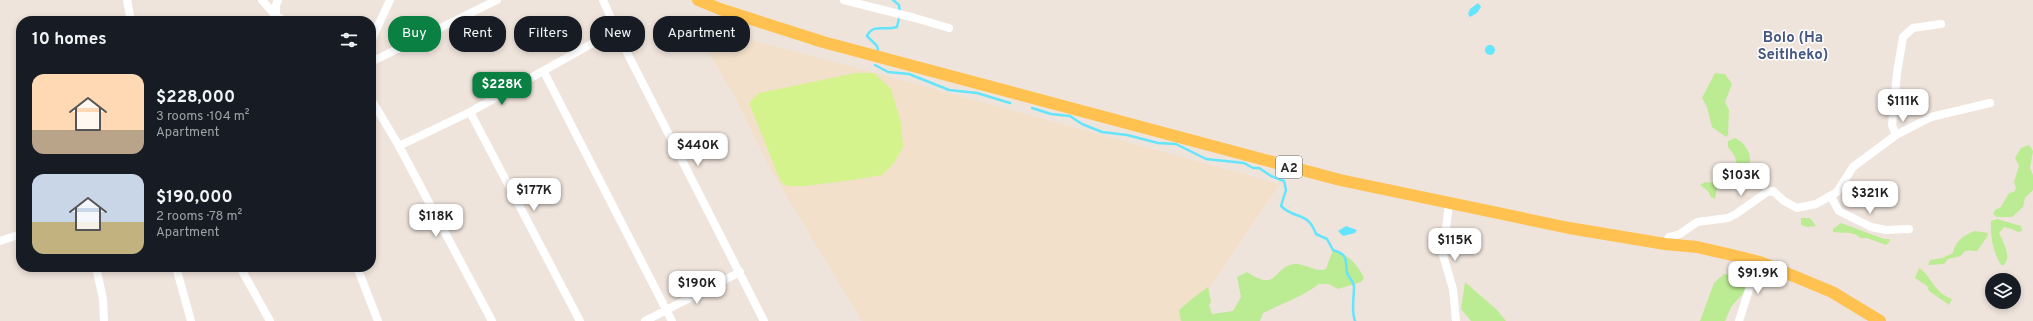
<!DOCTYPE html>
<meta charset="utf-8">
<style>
:root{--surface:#171b24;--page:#242831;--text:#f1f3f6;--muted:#9ea1a6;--accent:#0b8043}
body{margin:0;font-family:Overpass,sans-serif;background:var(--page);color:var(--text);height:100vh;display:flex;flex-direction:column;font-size:15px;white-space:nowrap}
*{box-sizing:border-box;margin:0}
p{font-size:13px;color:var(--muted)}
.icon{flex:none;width:22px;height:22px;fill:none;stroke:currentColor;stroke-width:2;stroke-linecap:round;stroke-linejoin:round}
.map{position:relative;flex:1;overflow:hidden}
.side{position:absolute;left:16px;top:16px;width:360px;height:256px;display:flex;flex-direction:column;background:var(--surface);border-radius:16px;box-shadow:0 2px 6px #0003}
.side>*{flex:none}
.guide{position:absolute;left:388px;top:16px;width:380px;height:36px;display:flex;gap:8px}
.buttons{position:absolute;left:1985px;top:273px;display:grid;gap:8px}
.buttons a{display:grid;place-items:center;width:36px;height:36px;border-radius:50%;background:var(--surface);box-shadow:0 2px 6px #0003;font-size:20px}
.price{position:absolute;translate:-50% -34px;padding:0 9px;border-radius:8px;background:#fff;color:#222;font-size:13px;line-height:26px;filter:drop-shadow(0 1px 2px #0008)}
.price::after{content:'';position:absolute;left:50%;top:24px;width:12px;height:9px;margin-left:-6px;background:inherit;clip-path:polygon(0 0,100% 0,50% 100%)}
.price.active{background:var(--accent);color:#fff}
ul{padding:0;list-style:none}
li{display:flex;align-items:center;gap:12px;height:100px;padding:0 16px}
li span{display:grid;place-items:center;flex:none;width:112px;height:80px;border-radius:12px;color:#555}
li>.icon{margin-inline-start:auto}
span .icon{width:48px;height:48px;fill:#fffc;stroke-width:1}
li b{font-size:17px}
h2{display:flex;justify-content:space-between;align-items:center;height:48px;padding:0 16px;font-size:17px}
.chip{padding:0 14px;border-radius:16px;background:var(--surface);box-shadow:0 2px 6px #0003;font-size:14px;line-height:36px}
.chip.active{background:var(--accent);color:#fff}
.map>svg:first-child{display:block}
.education{fill:#f2e0ca}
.green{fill:#bbeb92}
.pitch{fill:#d4f38d}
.water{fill:#64e5fc}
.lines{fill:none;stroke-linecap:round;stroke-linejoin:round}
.stream{stroke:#64e5fc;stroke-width:2.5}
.minor{stroke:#fff;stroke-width:8}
.primary{stroke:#ffc250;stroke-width:12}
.labels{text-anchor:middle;stroke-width:3;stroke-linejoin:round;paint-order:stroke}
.shield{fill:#fff;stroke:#6b6b6b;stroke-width:1}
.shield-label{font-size:13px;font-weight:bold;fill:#2b2b2b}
.neighbourhood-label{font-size:15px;font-weight:bold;fill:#465881;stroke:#fff}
</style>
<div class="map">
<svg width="2033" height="321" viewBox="0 0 2033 321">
<rect width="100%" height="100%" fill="#efe4dc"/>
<path class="education" d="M695,25L894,78L1280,184L1187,321H862L769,167L736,99L694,28Z"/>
<path class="green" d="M1715,73L1725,74L1732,84L1725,102L1729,110L1728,135L1726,137L1712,127L1707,107L1702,98Z
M1735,138C1743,141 1751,152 1750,161C1749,164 1747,165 1747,168C1747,173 1751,177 1749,184L1731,188L1728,186L1735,183C1739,168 1738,158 1728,147V141Z
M2029,145L2033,151L2030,168L2033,175V190L2025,198L2023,207L2012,217H1997L1993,214L1995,210L2001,207L2009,193L2014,192L2016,188L2014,182L2019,166L2015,158L2021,148Z
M1705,182L1715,183L1717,188L1715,199L1711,197L1708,191L1700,185Z
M1801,218H1810L1816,226L1807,227L1801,225Z
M1997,219L2021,226L2022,231L2018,232L2012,229L2004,227L1999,233C2003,242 2012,256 2004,265H2001C1993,252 1990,236 1991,221Z
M1841,223L1884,239H1889L1890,241L1886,245L1867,238H1860C1853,230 1842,234 1833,232V229Z
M1975,231L1988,233L1987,237L1977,251C1969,251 1966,248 1961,256L1948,259L1944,264L1928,265L1930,260L1942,258L1953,253C1954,243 1966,233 1975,231Z
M1333,250C1348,255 1357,263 1364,278L1361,282L1338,289L1329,284H1319C1304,296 1281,304 1263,313L1260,321H1181L1179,310L1193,298L1208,287L1211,302L1209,305L1212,314L1233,311L1241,297L1237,277L1247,272C1280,294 1272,265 1296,264C1307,264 1316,273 1326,269Z
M1919,268C1926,271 1933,286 1940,292C1943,295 1948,297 1952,299L1949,305L1929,291L1927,286L1915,278Z
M1724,274L1735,276L1743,281L1746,290L1731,307L1725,321H1700L1714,283Z
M1465,282L1497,310L1506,321H1471L1461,309Z"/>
<path class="pitch" d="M856,73H874L891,89L901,123L903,147L894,163L882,175L852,180L805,186H787L781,182L749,103L759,93Z"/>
<path class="water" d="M1478,3L1481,7L1477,13L1470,17L1468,14L1470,9Z
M1485 50a5 5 0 1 1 10 0a5 5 0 1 1-10 0Z
M1346,226L1357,230L1355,233L1343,236L1338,231Z"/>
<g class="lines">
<path class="stream" d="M878,50L877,46L867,36C873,23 885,31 897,27L900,14L899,5L893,0
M875,65L888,72L909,74L949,90L977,93L1010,103
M1032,108L1051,114L1070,116L1082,124L1102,132L1127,135L1158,143L1176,144L1206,159L1244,163L1253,168H1259L1271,176L1284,181L1286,190L1281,206C1295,220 1308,211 1316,234L1327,239L1333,250C1349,255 1345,260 1347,273C1349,278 1354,282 1354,287C1354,299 1351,310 1355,321"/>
<path class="minor" d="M127,0L131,21
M262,0L276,16
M844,0L915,18L949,28
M276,16V5L278,0
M271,21L276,16L286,21
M613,29L616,31L764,321
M371,41L390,0
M371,62L497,0
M544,72L672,321
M371,99L399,146L470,112L609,34L613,29V23L603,0
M470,112L580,321
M1896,135L1931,117L1990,103
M399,146L492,321
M1831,197L1839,211L1871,227L1886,230L1909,229
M1449,203L1443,255L1453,289L1456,321
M0,241L21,234
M1665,244L1669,237L1680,234L1697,222L1728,218L1736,214L1767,192L1773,191L1784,201L1797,208L1816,204L1837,192L1853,167L1896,135L1892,125L1897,73L1903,37L1913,28L1941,24
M96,267L103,299L104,321
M176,267L191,321
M240,267L270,321
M357,267L378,321
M645,321L740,272
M1739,321L1752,280L1760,262"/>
<path class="primary" d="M698,0L720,9L823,42L1340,180L1569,228L1665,244L1697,247L1732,255L1760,262L1832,292L1880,321"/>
</g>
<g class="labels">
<rect class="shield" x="1276" y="156" width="26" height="22" rx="3"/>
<g class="shield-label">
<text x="1289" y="172">A2</text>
</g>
<g class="neighbourhood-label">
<text x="1793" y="42">Bolo (Ha<tspan x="1793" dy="17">Seitlheko)</tspan></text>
</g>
</g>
</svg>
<div class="buttons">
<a><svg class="icon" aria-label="layers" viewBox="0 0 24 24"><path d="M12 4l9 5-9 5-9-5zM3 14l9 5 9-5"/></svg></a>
</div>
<b class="price active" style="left:502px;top:106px">$228K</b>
<b class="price" style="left:1903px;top:123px">$111K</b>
<b class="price" style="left:698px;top:167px">$440K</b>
<b class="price" style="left:1741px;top:197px">$103K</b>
<b class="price" style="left:534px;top:212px">$177K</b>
<b class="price" style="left:1870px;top:215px">$321K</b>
<b class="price" style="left:436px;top:238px">$118K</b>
<b class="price" style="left:1455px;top:262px">$115K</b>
<b class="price" style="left:1758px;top:295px">$91.9K</b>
<b class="price" style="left:697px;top:305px">$190K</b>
<div class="guide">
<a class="chip active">Buy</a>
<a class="chip">Rent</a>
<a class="chip">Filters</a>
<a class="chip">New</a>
<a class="chip">Apartment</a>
</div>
<section class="side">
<h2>10 homes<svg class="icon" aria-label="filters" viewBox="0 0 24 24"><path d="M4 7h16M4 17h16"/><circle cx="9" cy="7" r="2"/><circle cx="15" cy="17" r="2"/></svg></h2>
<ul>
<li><span style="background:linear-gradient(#ffd9b3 70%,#b9a48a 0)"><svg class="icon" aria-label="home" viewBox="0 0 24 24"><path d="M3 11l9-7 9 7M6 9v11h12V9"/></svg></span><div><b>$228,000</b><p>3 rooms · 104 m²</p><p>Apartment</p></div></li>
<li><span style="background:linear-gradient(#c9d6e8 60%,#c2b280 0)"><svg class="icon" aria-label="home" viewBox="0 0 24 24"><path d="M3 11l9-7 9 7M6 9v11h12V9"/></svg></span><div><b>$190,000</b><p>2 rooms · 78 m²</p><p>Apartment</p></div></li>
</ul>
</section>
</div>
